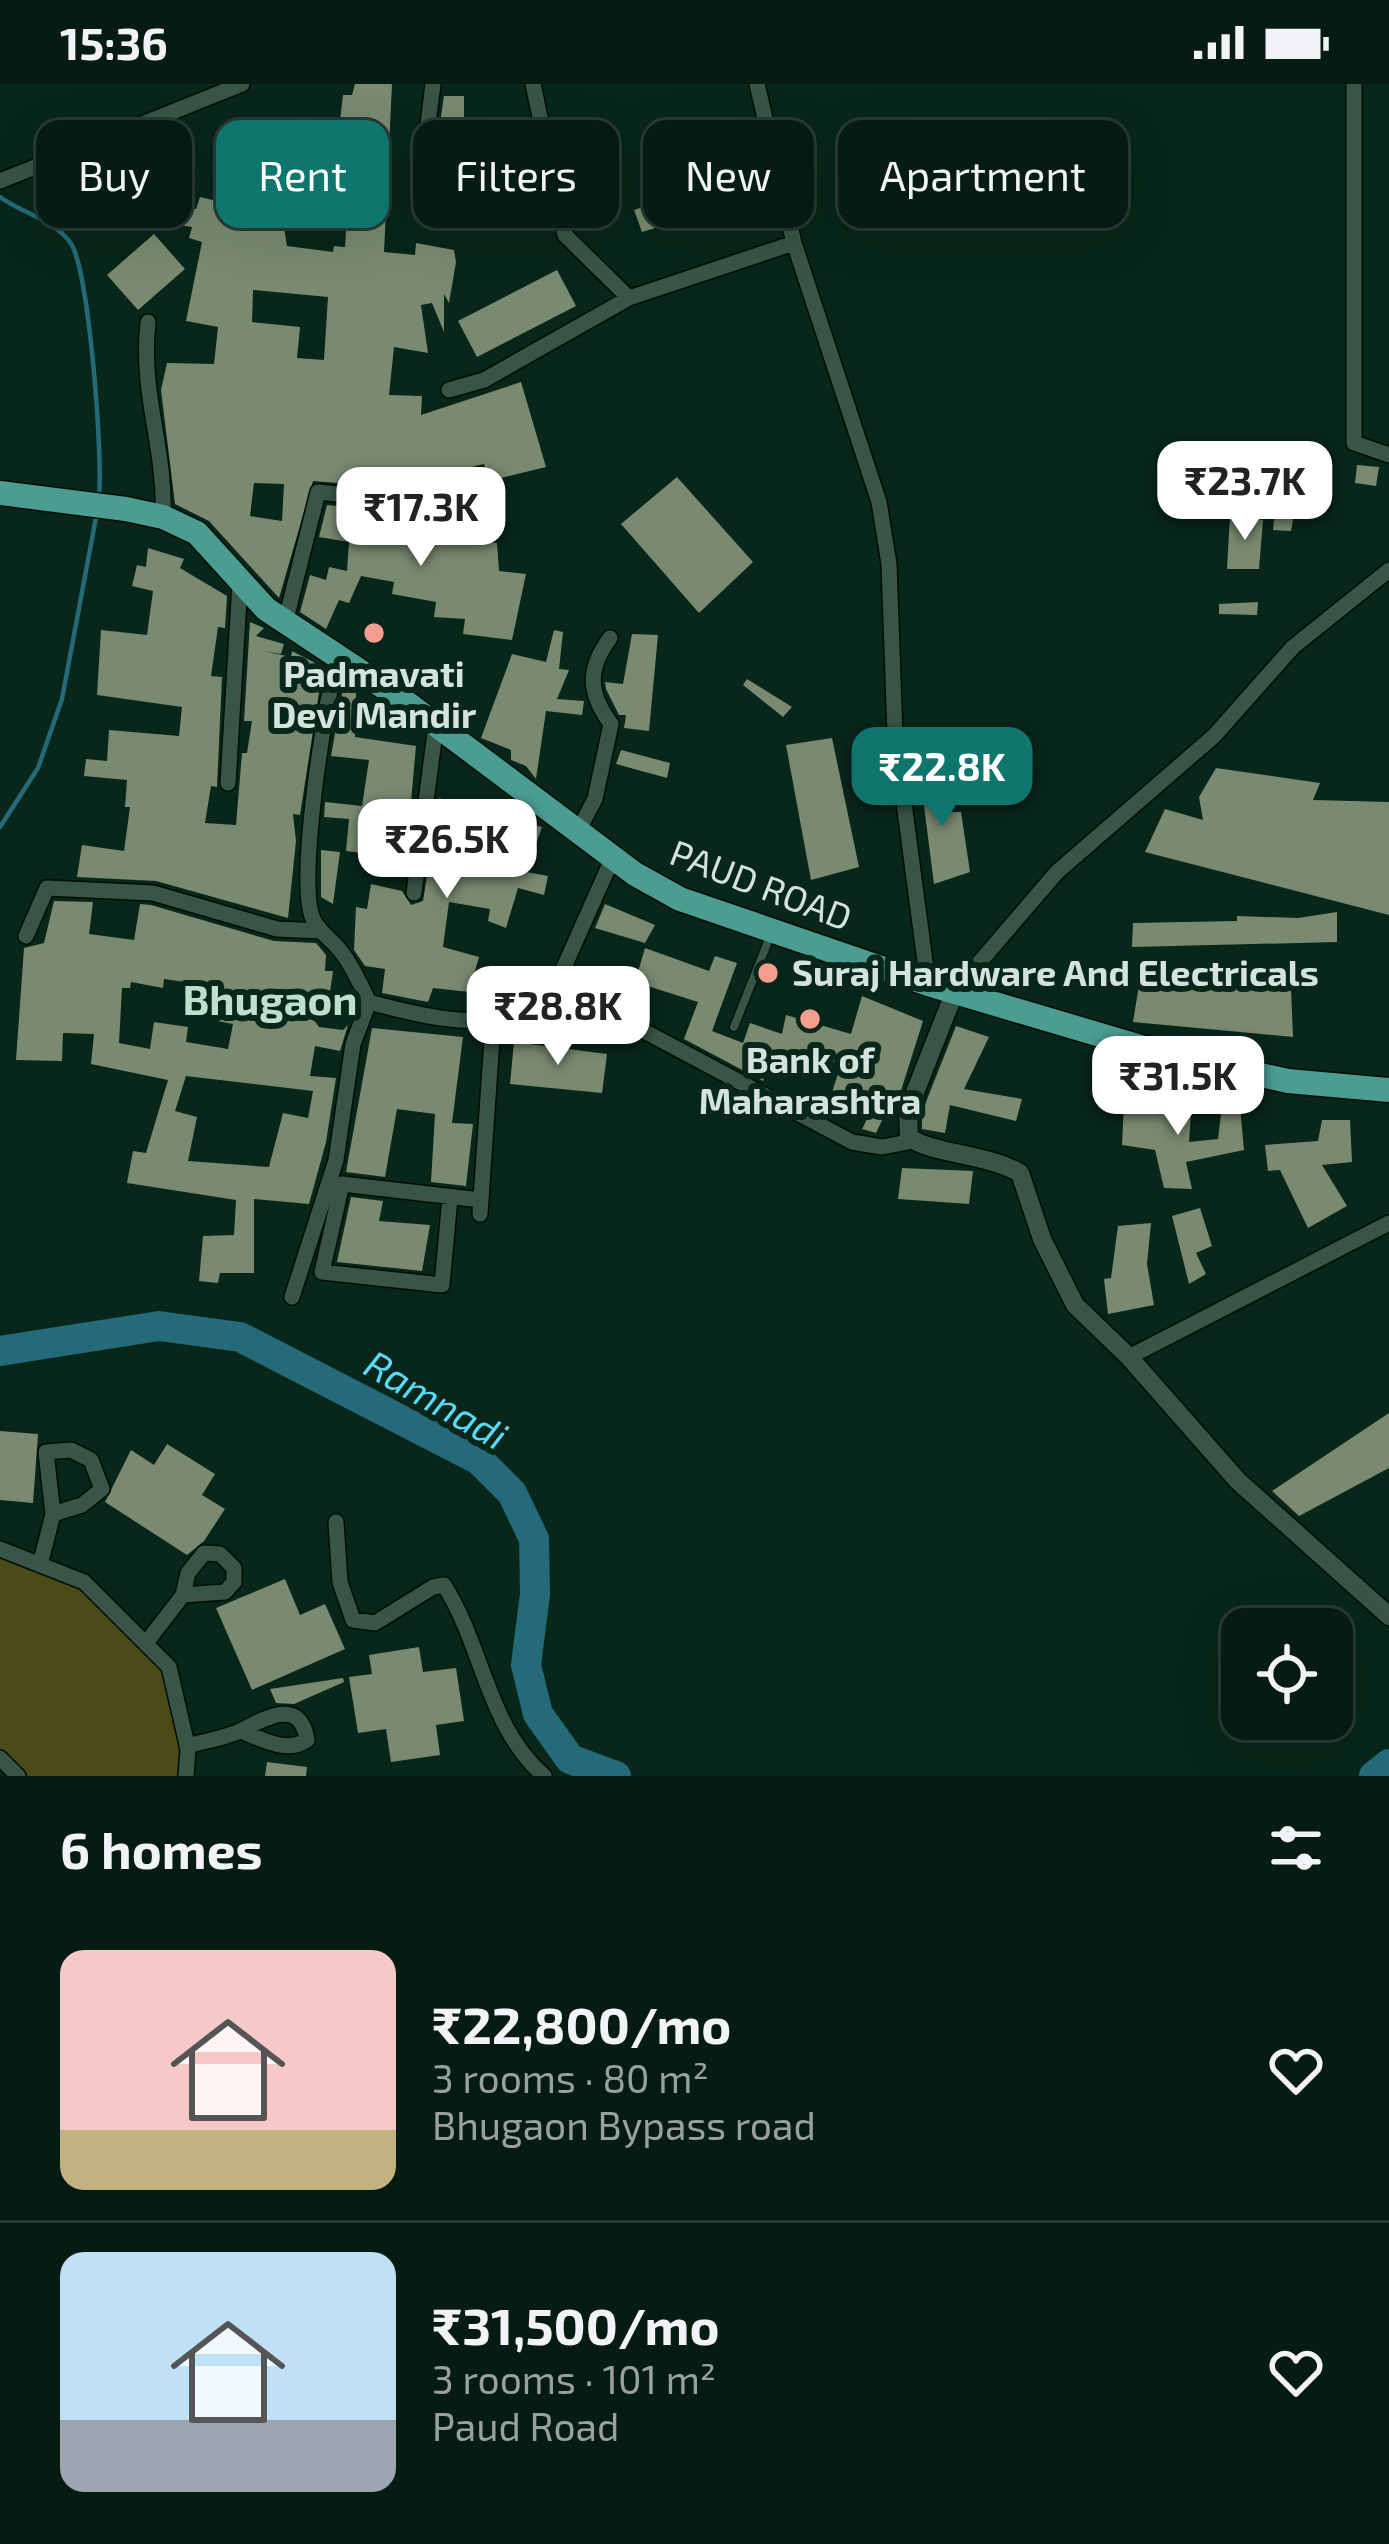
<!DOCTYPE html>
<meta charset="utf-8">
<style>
:root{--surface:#061c13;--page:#0f251c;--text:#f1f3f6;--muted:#98a1a0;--line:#273a33;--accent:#0f766e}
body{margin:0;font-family:"Exo 2",sans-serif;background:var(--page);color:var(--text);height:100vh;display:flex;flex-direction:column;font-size:45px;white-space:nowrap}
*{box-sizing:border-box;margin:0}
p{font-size:39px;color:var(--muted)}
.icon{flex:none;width:66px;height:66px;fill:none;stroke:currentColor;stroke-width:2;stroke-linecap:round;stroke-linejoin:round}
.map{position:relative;height:1692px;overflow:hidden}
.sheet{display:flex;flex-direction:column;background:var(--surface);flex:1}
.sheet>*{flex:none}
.guide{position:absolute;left:36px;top:36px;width:1317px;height:108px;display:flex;gap:24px}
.tools{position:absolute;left:1221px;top:1524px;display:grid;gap:24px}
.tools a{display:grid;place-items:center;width:132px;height:132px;border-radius:24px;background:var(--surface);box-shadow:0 12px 48px #0002,0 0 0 3px var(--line);font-size:60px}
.price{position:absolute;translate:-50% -102px;padding:0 27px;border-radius:24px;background:#fff;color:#222;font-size:39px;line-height:78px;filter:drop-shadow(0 3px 6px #0008)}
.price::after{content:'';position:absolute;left:50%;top:72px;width:36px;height:27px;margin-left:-18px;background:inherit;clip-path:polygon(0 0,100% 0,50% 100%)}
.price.current{background:var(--accent);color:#fff}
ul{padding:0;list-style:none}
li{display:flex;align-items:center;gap:36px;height:300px;padding:0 60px}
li+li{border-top:3px solid var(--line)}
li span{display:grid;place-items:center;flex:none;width:336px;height:240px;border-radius:24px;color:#555}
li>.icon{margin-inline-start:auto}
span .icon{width:144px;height:144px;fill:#fffc;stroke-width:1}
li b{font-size:51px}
h2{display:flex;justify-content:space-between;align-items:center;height:144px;padding:0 60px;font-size:51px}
.tag{padding:0 42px;border-radius:24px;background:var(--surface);box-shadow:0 12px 48px #0002,0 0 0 3px var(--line);font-size:42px;line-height:108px}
.tag.current{background:var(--accent);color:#fff}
.status{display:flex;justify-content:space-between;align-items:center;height:84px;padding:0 60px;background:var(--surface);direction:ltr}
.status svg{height:33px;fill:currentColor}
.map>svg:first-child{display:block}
.green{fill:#4a4a17}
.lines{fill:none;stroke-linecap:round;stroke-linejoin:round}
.stream{stroke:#246a79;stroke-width:4.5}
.river{stroke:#246a79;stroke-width:30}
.building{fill:#798a71;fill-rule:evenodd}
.service-casing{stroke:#000e05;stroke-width:10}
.minor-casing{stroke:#000e05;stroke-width:18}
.tertiary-casing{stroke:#000e05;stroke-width:21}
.primary-casing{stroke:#000e05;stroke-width:27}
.service{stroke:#385547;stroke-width:8}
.minor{stroke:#385547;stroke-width:15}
.tertiary{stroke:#385547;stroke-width:18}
.primary{stroke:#4b9c91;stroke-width:24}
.poi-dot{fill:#f59d8e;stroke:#082619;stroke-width:4.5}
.labels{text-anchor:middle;stroke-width:12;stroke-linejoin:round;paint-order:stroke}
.poi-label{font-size:36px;font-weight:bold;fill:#d4e4dc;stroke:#082619}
.street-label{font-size:36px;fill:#d4e4dc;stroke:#082619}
.water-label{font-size:39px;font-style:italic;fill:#58dbf9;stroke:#082619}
.quarter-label{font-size:42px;font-weight:bold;fill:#bedfcd;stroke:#082619}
</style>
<div class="status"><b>15:36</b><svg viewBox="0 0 49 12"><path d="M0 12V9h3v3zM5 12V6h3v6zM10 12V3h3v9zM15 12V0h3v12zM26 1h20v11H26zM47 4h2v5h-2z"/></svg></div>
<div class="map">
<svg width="1389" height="1692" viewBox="0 0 1389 1692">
<rect width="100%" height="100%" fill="#082619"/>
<path class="green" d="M0,1465L84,1498L169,1583L186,1692H9L0,1686Z"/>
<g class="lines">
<path class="stream" d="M0,113C22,129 52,135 70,158C89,182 103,373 99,411
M0,743L38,684L62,615L97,428"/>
<path class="river" d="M0,1267L159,1242L240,1253L479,1376L512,1409L534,1455L535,1510L526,1581L538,1630L570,1675L616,1692
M1374,1692L1389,1680"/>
</g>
<path class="building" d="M355,0H392L384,168L415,171L416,159L454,166L456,178L449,219L444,210V248L432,219L421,221L428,269L394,263L389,311L422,312L421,331L521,298L546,383L489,397L484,380L387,403L313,397L279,514L209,437L175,420L161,306L167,279L214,280L218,243L186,237L202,158L189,154L192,143L172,140L175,121L196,125L200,113L230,120V90L256,94L255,118L280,119L287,162L333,168L334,162L345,163L348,114L334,112V90L343,11H352ZM253,206L328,213L324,276L297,274L300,243L252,238ZM254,399L284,400L282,437L250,432Z
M444,12H464V39H440Z
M658,118L665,141L642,148L634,126Z
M154,150L185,185L138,226L107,191Z
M557,186L576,222L477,273L458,237Z
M1280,375L1310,376L1306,401L1277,396Z
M1357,381L1379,383L1376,402L1355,399Z
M677,393L753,478L699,529L621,440Z
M451,412L470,414L465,455L497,459L499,487L526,490L512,556L463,550L465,535L434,533L436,518L392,510L394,498L361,492L349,519L339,516L326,545L300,528L310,491L326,496L329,483L347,487L349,458L319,453L327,421L368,425L365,440H414L416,430L449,431L455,423Z
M1275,427L1294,430L1291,447L1273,446Z
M1230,431L1263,436L1259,485H1227Z
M148,464L184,475L180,484L227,512L225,544L218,543L211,592L222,593L217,703L211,702L205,739L236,741L242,669H247L252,637H244L250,538L264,544L256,552L284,560L281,570L263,567L291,573L292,567L323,583L300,731L293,730L296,757L288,834L156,797L77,793L82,761L124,767L130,723H125L127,696L84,692L86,675L107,677L109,646L179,652L182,623L97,611L101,546L147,551L153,507L132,502L137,481L146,483Z
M1258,518L1257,531L1219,530V520Z
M554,546L563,548L559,585L569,586L557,615L584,617L582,631L546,627L536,695L526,682L511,676V666L481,654L512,570L546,578Z
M632,550L658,551L649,647L624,644L626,631H619L606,605L605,598L623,600Z
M747,595L792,623L783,633L743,601Z
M344,599L356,606L355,653L416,662L406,774L346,767L349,735L324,733L325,718L362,722L369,676L331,672Z
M832,654L859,783L811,796L786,661Z
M621,666L670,679L667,694L616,680Z
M918,675L933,677L948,728H961L970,788L934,800Z
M1216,684L1320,699L1313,716L1389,718V831L1145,768L1165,725L1203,736L1199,713Z
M439,714L542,743L526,788L548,792L544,811L518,804L506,844L488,837L490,825L449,818L443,863L479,873L469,908L433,904L428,918L382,909L385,885L365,882L354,866L356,823L367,825L371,800L402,807L411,821L423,817Z
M321,766L340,768L333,820L321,813Z
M54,817L93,818L89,850L134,856L140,820L151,821L274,857L316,859L326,871L325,887H333L330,908L316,907L311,932L319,943L343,946L348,941L340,967L315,962L310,992L336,994L326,1058L309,1120L254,1115V1189H220L218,1199L199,1197L203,1152L234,1151L236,1116L127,1099L133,1067L146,1069L168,996L91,980L94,950L63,949L62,977L16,976L24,864L44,859ZM164,895L191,899L187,931L233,940L228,965L186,958L188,943L154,938L150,965L119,959L122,904H130L131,898L163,904ZM186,992L313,1007L308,1034L283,1029L269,1083L188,1077L197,1033L175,1027Z
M605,820L655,841L645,859L595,844Z
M1337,828V858L1132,863L1133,839L1237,837V832L1298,834Z
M645,864L709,887L715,872L737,879L712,947L743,959L750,939L782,950L786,931L851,950L862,912L923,937L899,1013L894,1011L876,1049L862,1045L867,1035L828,1021L841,980L809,972L802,993L767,985L763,997L684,955L698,918L635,898Z
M1140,895L1291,904L1293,953L1133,938Z
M956,942L989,953L964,1005L1022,1015L1016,1037L950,1021L945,1049L922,1045V1028Z
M372,944L463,953L452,1039L473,1040L466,1102L431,1098L435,1030L397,1025L385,1093L346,1088Z
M514,958L607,970L602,1009L510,1000Z
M1177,1011L1192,1013L1189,1058L1218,1055L1221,1030L1240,1023L1244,1066L1186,1078L1192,1105L1164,1104L1155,1066L1122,1061L1124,1019L1175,1024Z
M1322,1036H1350L1352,1078L1322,1081L1347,1122L1308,1144L1280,1086L1268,1087L1265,1061L1318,1057Z
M902,1084L973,1087L969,1120L898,1115Z
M351,1113L383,1117L379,1137L430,1141L422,1187L337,1178Z
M1200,1124L1212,1162L1196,1169L1206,1190L1189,1200L1172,1132Z
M1151,1139L1147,1180L1154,1221L1108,1230L1104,1195L1111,1194L1118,1142Z
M1389,1329V1384L1299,1432L1272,1407Z
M0,1347L38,1350L33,1419L0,1416Z
M167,1360L215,1390L202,1411L225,1425L204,1457L187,1471L105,1418L131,1366L154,1381Z
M285,1495L300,1531L325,1520L345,1565L252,1606L216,1524Z
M419,1563L423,1588L456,1584L464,1637L436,1641L440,1671L391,1678L386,1645L358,1649L349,1593L372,1590L369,1571Z
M343,1594L344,1598L294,1620L276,1619L270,1605Z
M267,1678L307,1683L306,1692H265Z"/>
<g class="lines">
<g class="service-casing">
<path id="service" d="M734,943L771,850"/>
</g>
<g class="minor-casing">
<path id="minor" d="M533,0L565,151L629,214
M757,0L794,159L879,418L889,480L895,651L928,900
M1354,0V359L1389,371
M0,97L242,0
M418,120L433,0
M148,238C140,311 166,364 163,433
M449,306L484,296L629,214L794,159
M285,539L318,408L443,421
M338,570C326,614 296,798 313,835C320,850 333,856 342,869C353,883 361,902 369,918C435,936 476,944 544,928
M228,699L240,498
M578,747L595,715L611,640C588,609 587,585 610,554
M613,773L544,928L629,939L852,1058L882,1063L913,1057
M414,809L436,641
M26,852L47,804L153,809L277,845L320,847
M955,907L1057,788L1214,652L1293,563L1389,486
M450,1114L442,1201L322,1188L342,1100L481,1116
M480,1130L493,940
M292,1213L336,1076L353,960L369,918
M1129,1273L1389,1139
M336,1438L340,1498L353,1536L375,1539L433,1503L444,1501C483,1562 487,1642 544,1692
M0,1465L84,1498L169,1583L188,1665L186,1692
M40,1481L53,1430L46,1368L71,1366L91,1376L102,1405L82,1421L53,1430
M146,1559L183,1511L188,1489L204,1469L220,1470L234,1484V1498L225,1508L183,1511
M187,1662C205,1657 226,1654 242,1646C267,1633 301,1614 307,1656C287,1670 261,1655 241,1647
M0,1674L18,1692"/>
</g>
<g class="tertiary-casing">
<path id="tertiary" d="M955,907L908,1026L909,1053C930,1070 985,1069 1020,1089L1042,1155L1075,1221L1129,1273L1238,1397L1389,1532"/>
</g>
<g class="primary-casing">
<path id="primary" d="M0,409L126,425L163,433L197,449L266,525L399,613L635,790L680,815L928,900L1161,969L1288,997L1389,1006"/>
</g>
<use href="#service" class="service"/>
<use href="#minor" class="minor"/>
<use href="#tertiary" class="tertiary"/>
<use href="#primary" class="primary"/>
</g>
<g class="poi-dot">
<circle cx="374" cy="549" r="12"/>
<circle cx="768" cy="889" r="12"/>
<circle cx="810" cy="935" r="12"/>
</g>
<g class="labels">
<g class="poi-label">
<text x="374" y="603">Padmavati<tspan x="374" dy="41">Devi Mandir</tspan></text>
<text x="792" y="902" text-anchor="start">Suraj Hardware And Electricals</text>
<text x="810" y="989">Bank of<tspan x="810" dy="41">Maharashtra</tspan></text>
</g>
<g class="street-label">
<text transform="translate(761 801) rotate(21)" y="13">PAUD ROAD</text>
</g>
<g class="water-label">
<text transform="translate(436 1316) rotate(30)" y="14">Ramnadi</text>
</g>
<g class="quarter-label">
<text x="270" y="931">Bhugaon</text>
</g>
</g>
</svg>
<div class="tools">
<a><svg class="icon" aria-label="locate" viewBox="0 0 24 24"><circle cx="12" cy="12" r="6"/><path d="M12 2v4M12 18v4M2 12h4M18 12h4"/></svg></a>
</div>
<b class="price" style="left:1245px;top:459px">₹23.7K</b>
<b class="price" style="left:421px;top:485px">₹17.3K</b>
<b class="price current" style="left:942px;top:745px">₹22.8K</b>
<b class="price" style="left:447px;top:817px">₹26.5K</b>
<b class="price" style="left:558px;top:984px">₹28.8K</b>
<b class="price" style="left:1178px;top:1054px">₹31.5K</b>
<div class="guide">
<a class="tag">Buy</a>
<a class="tag current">Rent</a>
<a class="tag">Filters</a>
<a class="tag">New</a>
<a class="tag">Apartment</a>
</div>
</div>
<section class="sheet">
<h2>6 homes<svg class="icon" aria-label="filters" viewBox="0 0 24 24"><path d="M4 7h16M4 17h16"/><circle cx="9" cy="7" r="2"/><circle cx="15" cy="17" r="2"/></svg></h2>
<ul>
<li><span style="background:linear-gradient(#f6c9c9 75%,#c2b280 0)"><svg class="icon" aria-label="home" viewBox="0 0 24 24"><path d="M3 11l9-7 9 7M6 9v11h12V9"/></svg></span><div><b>₹22,800/mo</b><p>3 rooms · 80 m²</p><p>Bhugaon Bypass road</p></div><svg class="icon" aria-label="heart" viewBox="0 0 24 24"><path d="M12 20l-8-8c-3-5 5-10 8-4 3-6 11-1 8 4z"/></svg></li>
<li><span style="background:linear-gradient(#bfe0f5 70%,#9aa5b1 0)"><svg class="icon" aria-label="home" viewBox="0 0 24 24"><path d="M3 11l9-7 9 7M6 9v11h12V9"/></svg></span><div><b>₹31,500/mo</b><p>3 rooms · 101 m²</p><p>Paud Road</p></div><svg class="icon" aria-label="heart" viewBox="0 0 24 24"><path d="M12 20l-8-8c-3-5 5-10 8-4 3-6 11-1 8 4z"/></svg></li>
</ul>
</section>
